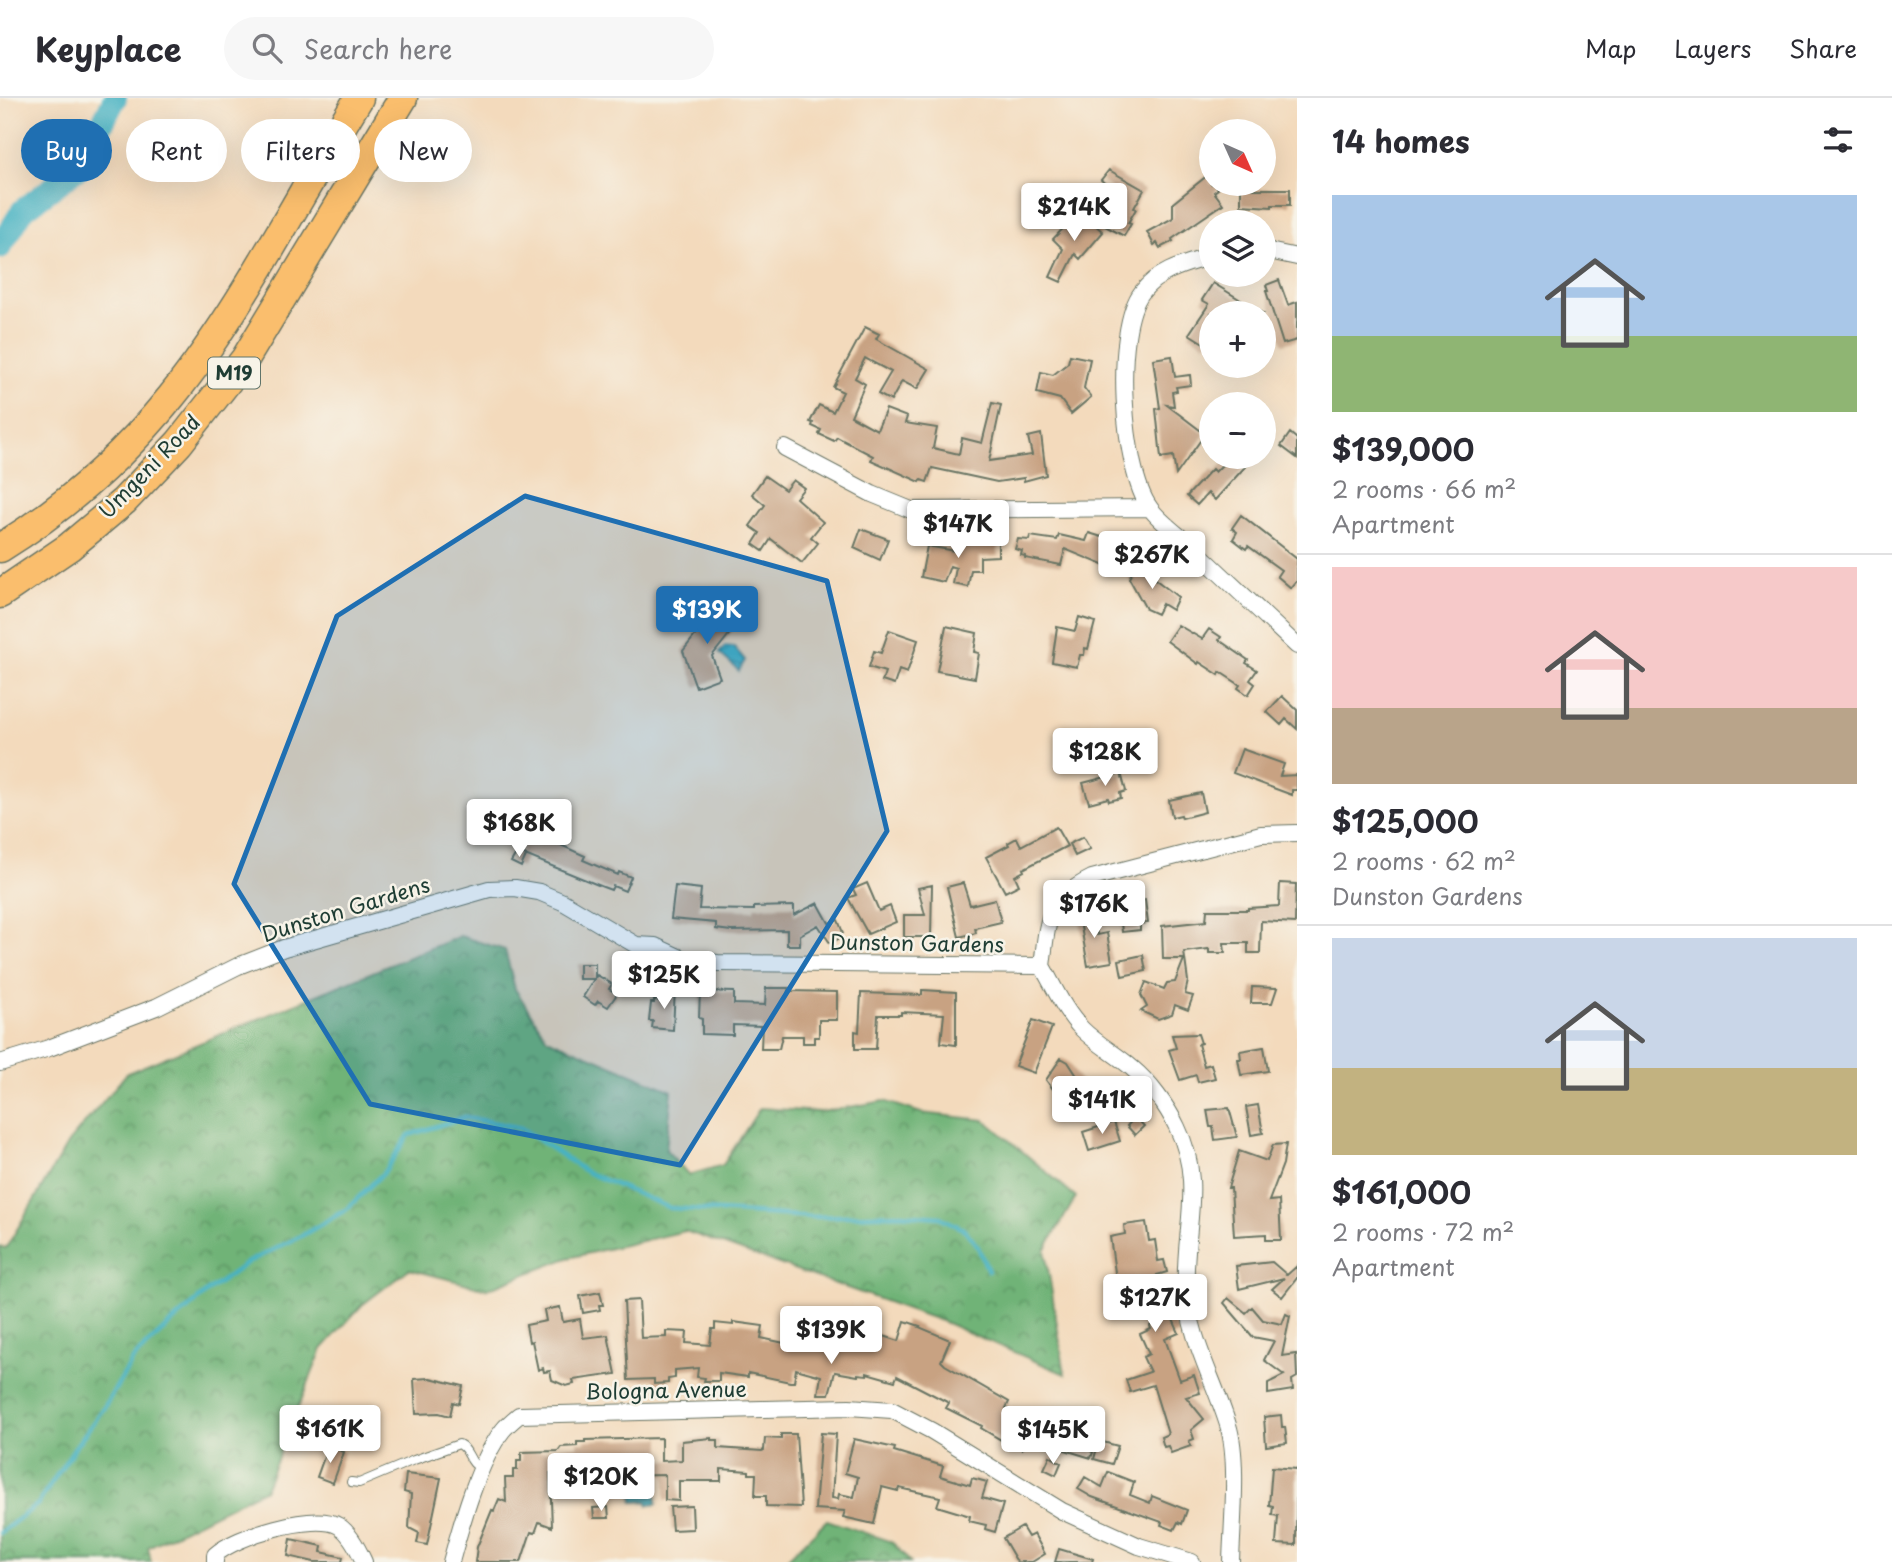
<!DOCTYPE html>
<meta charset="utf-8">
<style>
:root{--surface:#fff;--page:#f7f7f7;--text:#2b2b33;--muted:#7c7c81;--line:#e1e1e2;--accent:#1f6fb2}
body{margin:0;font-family:"Playpen Sans",sans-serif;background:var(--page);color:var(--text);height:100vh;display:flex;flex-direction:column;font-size:26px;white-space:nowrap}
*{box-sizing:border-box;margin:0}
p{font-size:23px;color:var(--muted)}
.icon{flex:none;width:38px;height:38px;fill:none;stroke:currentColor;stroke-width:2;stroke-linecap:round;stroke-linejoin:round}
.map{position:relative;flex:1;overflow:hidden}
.sheet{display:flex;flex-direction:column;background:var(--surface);width:595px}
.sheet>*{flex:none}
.banner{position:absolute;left:21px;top:21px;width:665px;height:63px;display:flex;gap:14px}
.needle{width:46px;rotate:135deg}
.controls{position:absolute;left:1199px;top:21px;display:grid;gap:14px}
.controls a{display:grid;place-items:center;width:77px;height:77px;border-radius:50%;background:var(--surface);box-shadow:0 7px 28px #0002;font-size:35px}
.price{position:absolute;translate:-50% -60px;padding:0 16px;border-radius:7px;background:#fff;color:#222;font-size:23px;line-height:46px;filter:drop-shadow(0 2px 4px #0008)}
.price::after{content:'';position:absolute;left:50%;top:42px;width:21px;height:16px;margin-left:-10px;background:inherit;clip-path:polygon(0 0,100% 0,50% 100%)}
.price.current{background:var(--accent);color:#fff}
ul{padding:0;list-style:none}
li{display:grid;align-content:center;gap:14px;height:371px;padding:0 35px}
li+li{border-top:2px solid var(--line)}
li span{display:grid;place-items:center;height:217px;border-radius:0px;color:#555}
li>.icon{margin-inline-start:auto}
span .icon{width:126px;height:126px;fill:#fffc;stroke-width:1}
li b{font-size:30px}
h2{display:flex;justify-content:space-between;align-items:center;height:84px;padding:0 35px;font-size:30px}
.chip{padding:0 24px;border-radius:32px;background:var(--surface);box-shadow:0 7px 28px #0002;font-size:24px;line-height:63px}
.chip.current{background:var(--accent);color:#fff}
header{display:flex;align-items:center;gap:42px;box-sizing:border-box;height:98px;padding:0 35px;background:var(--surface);border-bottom:2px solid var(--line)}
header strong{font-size:33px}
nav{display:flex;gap:38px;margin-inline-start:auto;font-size:24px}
.search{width:490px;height:63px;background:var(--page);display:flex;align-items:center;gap:18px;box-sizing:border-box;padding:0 24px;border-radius:38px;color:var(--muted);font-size:26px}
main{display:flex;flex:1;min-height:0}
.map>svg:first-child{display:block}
.forest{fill:url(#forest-crowns);stroke:#487856;stroke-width:2}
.water{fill:url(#water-waves);stroke:#32787c;stroke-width:2}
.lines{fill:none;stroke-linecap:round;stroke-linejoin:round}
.stream{stroke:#46b2c3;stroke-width:4.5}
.river{stroke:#46b2c3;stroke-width:24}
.building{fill:#c8a282}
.service-casing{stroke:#697464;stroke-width:10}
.minor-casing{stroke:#697464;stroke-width:18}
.motorway-casing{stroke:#697464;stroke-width:31}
.service{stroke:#fff;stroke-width:8}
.minor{stroke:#fff;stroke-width:16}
.motorway{stroke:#fabe6d;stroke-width:28}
.marked{fill:#1f6fb2;fill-opacity:0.2;stroke:#1f6fb2;stroke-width:5;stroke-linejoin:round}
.labels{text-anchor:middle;stroke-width:5;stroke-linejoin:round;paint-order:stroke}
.shield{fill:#f7f3e8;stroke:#60746a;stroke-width:2}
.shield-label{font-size:19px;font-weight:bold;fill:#1f3d34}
.street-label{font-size:21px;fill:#1f3d34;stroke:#f7f3e8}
</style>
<header>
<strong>Keyplace</strong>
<div class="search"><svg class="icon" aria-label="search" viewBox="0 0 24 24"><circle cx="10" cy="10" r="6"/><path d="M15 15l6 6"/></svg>Search here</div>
<nav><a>Map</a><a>Layers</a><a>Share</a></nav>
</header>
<main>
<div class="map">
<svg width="1297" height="1464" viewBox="0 0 1297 1464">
<defs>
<pattern id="forest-crowns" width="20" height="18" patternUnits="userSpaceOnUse" patternTransform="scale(1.75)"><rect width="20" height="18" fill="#70b377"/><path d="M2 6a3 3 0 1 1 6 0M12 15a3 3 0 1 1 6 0" fill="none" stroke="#5b9362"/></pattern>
<pattern id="water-waves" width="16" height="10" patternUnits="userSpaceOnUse" patternTransform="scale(1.75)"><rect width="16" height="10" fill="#46b2c3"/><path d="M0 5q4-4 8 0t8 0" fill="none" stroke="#3a929f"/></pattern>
</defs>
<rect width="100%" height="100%" fill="#f7f3e8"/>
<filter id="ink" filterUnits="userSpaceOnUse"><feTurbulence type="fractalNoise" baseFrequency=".0143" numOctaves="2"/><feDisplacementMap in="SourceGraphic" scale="14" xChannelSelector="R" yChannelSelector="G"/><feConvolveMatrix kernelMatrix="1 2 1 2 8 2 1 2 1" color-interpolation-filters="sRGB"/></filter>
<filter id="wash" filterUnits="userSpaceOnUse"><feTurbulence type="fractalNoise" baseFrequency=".00686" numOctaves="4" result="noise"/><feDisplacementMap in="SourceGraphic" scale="28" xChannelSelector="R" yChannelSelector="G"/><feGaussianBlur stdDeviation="1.57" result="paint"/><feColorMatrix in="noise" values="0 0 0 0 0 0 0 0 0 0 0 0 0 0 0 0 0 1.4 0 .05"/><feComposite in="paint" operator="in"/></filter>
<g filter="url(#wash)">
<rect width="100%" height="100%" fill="#f3dabc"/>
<path class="forest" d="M460,838L505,852L515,891L547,940L672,993L666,1052L689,1077L723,1067L760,1010L821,1014L884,1003L921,1015L985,1022L1076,1099L1045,1152L1065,1276L944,1224L685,1133L568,1160L487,1191L409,1171L362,1207L322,1251L265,1391L148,1449L151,1464H0V1149L6,1150L68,1045L127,975Z
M827,1422L892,1444L910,1464H784Z"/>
<path class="water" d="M725,548L734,549L745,562L739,573L719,555Z
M547,725L564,735L561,742L542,735Z
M656,1394L657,1406L648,1407L647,1403L633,1404L632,1395Z"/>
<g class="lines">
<path class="stream" d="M0,1435L38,1406L75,1349L103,1311L134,1260L169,1227L208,1193L248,1164L301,1138L347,1111L384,1074L409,1037L465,1019L521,1030L586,1074L670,1110L814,1119L900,1116L940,1119L965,1132L978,1149L988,1173"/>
<path class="river" d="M0,149L23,112L81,68L115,0"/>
</g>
<g id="blocks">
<path class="building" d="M1109,72L1144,92L1134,110L1136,111L1128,125L1131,126L1124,138L1103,127L1119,98L1101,82Z
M1208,77L1211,86H1214L1218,91L1214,94L1223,106L1172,141L1173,143L1160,150L1157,145L1154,147L1147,134L1173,120V105Z
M1241,86H1253V91H1290V107H1272V109L1241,107Z
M1080,113L1103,134L1080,161L1075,156L1061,184L1050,179L1063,151L1053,141Z
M1279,182L1288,207L1297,204V242L1283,246L1266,193H1268L1266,187Z
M1213,185L1262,215H1211V237L1205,246L1189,236L1209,206L1202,202Z
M865,229L879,236L876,241L929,271L917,291L902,283L891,303L878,296L891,274L865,260L855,280L865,286L851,318L877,332L886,311L907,319L905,325L937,330L933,350L959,356L962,340L982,345L992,305L1001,307L989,363L1032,357L1028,339L1041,336L1046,377L1024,383V380L997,384L932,370L927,384L921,382L920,384L871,362L873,358L837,339L834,343L819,336L821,332L812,328L813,325L810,324L819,307L833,314L843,294L833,289Z
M1070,257L1090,261L1084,290L1091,299L1071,316L1060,301L1037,295L1041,274L1053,277L1068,265Z
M1172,258L1175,279L1190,277L1191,287L1176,289L1177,293L1172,294L1174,308L1167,307L1205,336L1176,377L1173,358L1161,360L1156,311L1160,310L1153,261Z
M1290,335L1297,341V360L1281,348Z
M1230,359H1254L1215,402L1208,395L1197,407L1187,398L1212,371L1215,374Z
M765,378L785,392L793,382L804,390L796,400L823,424L811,439L818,445L802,465L771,441L763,453L753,446L760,435L750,428L765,407L752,396Z
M1241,417L1297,461V483L1291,490L1277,478L1281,472L1248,448L1246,451L1233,441L1237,434L1232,430Z
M861,431L888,441L880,462L854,450Z
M1089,435L1134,449L1130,459L1114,453L1108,469L1065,451L1061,467L1025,460V458L1021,457L1022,453L1015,451L1018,441L1029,442L1030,438L1057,442L1059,437L1086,443Z
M998,440V458L980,459V472H971L968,489L953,486L956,470L950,468L944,484L921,479L927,448L955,453L957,443Z
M1137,466L1149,473L1147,475L1178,499L1172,512L1162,506L1157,516L1146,511L1129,480Z
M705,505L735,529L712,558L720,580L696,589L683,553L705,525L695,517Z
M1079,519L1095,524L1088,551L1085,550L1084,557H1080L1077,569L1052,564L1057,529L1075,533Z
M1178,527L1202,541L1209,531L1221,539L1219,542L1248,562L1246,565L1257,572L1250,582L1255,586L1248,597L1238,590L1240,587L1220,574L1219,577L1199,564L1198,566L1167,543Z
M946,528L977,535L974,554L979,555L975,580L937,573Z
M889,532L918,542L907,575L899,572L894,587L882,583L885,574L869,569L874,553L881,555Z
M1282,598L1297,612V631L1286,621L1281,627L1267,614Z
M1242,651L1284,666L1280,678L1297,677V692H1292V697L1233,675Z
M1121,675L1126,693L1120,695L1121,700L1109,703L1108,700L1089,705L1083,685Z
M1201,695L1205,714L1182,720L1181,717L1172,719L1169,702Z
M1056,729L1067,748L1023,771L1024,773L1015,778L1019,787L1005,794L986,759L1009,747L1008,745L1017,740L1021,748Z
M534,737L538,739L539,737L585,758L583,762L618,777L619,774L631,779L625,793L613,788L611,792L603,789L520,755L526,740L530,742Z
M1083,739L1090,751L1075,758L1069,746Z
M517,754L526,758L521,769L511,764Z
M867,785L879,813L890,808L896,824L868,836L848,800L856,797L853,791Z
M963,785L970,807L995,801L1001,824L975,830L976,835L959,839L947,789Z
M1280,785L1296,786L1295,825L1261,823L1260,855H1248V845H1224L1225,855H1209V851L1184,854L1188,883L1185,896L1193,898L1188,912L1175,907L1172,916L1158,921L1141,913L1147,909L1141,897L1146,884L1164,891L1167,885L1175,884L1184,861H1163L1162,828L1206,823L1207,812H1248V810L1279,808Z
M932,787L931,839H904V817H925L918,790Z
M675,788L701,791L699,811L754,812V809L794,808V817L818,805L829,825L838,822L843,835L836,838L838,841L830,845L818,827L800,837V847H787V832L731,833L716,831V825L671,821Z
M1136,800L1137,803L1145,802L1148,825L1140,826V832L1122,834L1119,805H1124V802Z
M1093,810L1097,837L1107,835L1112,864L1088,868L1078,812Z
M1143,857L1146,873L1122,878L1119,862Z
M579,866H595V880L597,877L612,886L609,891L617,896L608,909L598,903L595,907L583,899L594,881H579Z
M1252,889L1277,890L1272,905H1251Z
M663,890H675L673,932L652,930L653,923H649L651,905H654V902L662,903Z
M766,890H789L788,893L837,894V922H819V939H814V945H803V938H782L779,951H761L762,928L733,927V937L702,936V921L699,920L700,893L734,894V906L765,907Z
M922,892L956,894V947L941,945L944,916L901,914V917H878L876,951H855V933L859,934L861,895L922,897Z
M1033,922L1052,929L1034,975L1015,968Z
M1198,936L1201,945L1198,946L1204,968L1211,966L1215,980L1198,984L1196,977L1180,982L1169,952L1176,950L1172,937Z
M1264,949L1268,973L1241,977L1238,961H1241L1240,953Z
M1061,960L1068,964L1081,984L1076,988L1089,1007L1074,1018L1046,982Z
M1258,1007L1263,1035L1251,1037L1246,1009Z
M1229,1010L1237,1039L1215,1042L1213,1029H1210L1207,1012Z
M1135,1019L1144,1028L1135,1037L1127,1028Z
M1114,1024L1120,1043L1089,1053L1083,1034Z
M1286,1046L1283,1066L1269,1103L1279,1102L1281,1142H1266V1136L1234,1138L1231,1090H1228L1239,1053L1267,1063L1273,1047Z
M1146,1124L1149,1143L1155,1142L1158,1163L1164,1162L1167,1174L1157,1177L1169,1218L1171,1217L1179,1235L1165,1241L1180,1282L1194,1277L1200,1295L1186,1299L1204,1321L1191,1332L1194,1341L1189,1343L1191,1348L1171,1355L1168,1348L1164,1349L1161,1339L1168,1336L1153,1287L1130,1294L1126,1282L1150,1274L1143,1259L1149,1256L1140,1236L1151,1231L1150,1228L1153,1226L1144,1195L1117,1203L1111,1183L1116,1181L1110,1139L1125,1136L1124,1127Z
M1272,1164L1287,1177L1297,1168V1180L1282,1199L1272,1191L1284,1180L1239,1191L1236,1168Z
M600,1194L603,1207H599L600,1212L583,1215L580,1198Z
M1228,1200L1246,1215L1252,1209L1263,1222L1282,1226L1286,1216L1290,1218L1282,1258L1296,1256L1297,1279L1292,1282L1293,1292L1268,1296V1285L1284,1277L1264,1262L1274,1243L1253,1239L1224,1205Z
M639,1202L641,1240L666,1239V1233L687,1234L686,1245L710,1247L712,1231H715V1225L733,1227V1224L763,1228L761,1240L789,1246L794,1223L807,1226V1229L844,1238L861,1219L872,1228L868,1233L899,1243L905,1223L920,1228L919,1229L950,1242L941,1263L945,1267L1009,1304L1006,1310L1026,1321L1023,1327L1046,1339L1052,1327L1067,1335L1064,1340L1093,1354L1091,1360L1026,1340L1022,1351L1014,1347L1013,1349L981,1330L982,1328L946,1310L949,1305L897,1278L895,1283L867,1275V1277L858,1276V1278L835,1274L829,1296H818L821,1278L796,1271L794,1284H790L748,1275V1279L719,1275V1283H704L705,1280L697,1279L698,1270L675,1272V1280L668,1281V1285L654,1286V1281L628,1282L624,1203Z
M560,1209L563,1224L580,1221L583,1240L608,1237L616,1276L573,1282L574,1286L566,1288L552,1282L550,1273L544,1274L543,1270L538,1272L532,1243L529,1244L526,1227L546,1223L544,1212Z
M430,1280L463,1288L459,1306L453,1304L450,1318L439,1315L416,1316L414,1281Z
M1281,1317L1282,1329H1285L1287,1345L1266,1348L1264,1319Z
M821,1335L836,1336L832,1400L838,1401L839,1396L854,1399L858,1379L845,1375L854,1341L895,1350L894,1353L943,1368L940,1378L970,1387L972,1380L987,1384L982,1400L1003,1406L995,1434L985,1431L986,1427L969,1423L970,1418L937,1408L940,1399L899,1390L898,1393L882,1389L874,1426L843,1419L845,1413L815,1411Z
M781,1336H796L801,1409L766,1408V1398H755L756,1376H749V1373L721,1371V1383H679V1403L665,1402V1377L615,1378V1372L550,1375L552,1429L539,1424L535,1435L531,1434L521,1464H475L477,1449L492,1412L494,1413L499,1401L506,1404L505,1380H513V1372H517V1363H521V1354L558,1353L561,1349L577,1348V1344H585V1342L661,1340V1363L682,1362V1343L711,1340V1342H718V1350L762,1353L764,1352L765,1340L781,1341Z
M1099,1343L1118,1348L1112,1366L1094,1361Z
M328,1348L344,1354L333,1385L317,1379Z
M1050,1358L1061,1365L1056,1377L1044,1371Z
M1272,1369L1297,1371L1296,1447L1276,1446L1278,1418L1272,1417L1273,1408L1269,1407Z
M1108,1374L1134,1384L1130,1397L1150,1405L1152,1398L1187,1412L1182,1426L1178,1424L1174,1432L1161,1427L1162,1424L1092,1399L1078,1391L1085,1379L1102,1389Z
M406,1376L441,1380L427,1447L417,1445L419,1435L409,1430L411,1396L404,1394Z
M692,1408L693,1431L672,1432L670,1409Z
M608,1409L609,1420H594L593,1410Z
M1022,1429L1028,1439L1034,1436L1045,1456L1032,1464H1017L1003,1440Z
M291,1441L322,1448L321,1454L343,1459L342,1464H314L288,1458Z
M1059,1451L1093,1461L1092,1464H1055Z"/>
</g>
</g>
<g filter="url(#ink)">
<use href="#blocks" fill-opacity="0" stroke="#697464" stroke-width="2"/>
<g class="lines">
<g class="service-casing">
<path id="service" d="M351,1384L359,1385L414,1362L459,1346C471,1352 467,1365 483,1372"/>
</g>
<g class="minor-casing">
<path id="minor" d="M1264,152L1297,159
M1211,158C1186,166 1159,172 1142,194C1113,231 1122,372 1150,410C1159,423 1180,438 1193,450C1227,482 1262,515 1297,548
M785,350L872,396L911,412L1150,410
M1042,868C1054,889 1065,914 1082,931C1097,946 1116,956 1132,970C1150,985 1167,1008 1177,1029C1205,1086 1183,1132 1186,1190C1189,1240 1214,1281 1228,1327C1239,1361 1232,1426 1231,1464
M1042,868C1048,821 1046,803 1092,780L1261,736L1297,735
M0,965L49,950L156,909L238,868L284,850L489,791L515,790L539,794L563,804L636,847L655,848L685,862L718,865L1042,868
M215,1464V1457C235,1438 314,1414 339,1428C350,1435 359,1453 364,1464
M451,1464C461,1427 479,1362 503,1332C507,1327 513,1322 519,1317L849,1309L892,1312L932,1333L1062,1413L1139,1448L1192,1464"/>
</g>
<g class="motorway-casing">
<path id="motorway" d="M0,450C65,410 123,358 171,299C245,207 297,100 359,0
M0,496L69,449L124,403L179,345L245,261L403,0"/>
</g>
<use href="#service" class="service"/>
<use href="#minor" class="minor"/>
<use href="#motorway" class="motorway"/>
</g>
</g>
<path class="marked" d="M525,398L827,483L887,733L680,1067L370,1006L234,786L337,518Z"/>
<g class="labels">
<rect class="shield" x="208" y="259.5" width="52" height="31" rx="5"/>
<g class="shield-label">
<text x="234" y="282">M19</text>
</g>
<g class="street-label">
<text transform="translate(150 369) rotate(-46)" y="7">Umgeni Road</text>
<text transform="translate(346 812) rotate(-17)" y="7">Dunston Gardens</text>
<text transform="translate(917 846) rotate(1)" y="7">Dunston Gardens</text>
<text transform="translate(666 1293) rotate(-1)" y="7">Bologna Avenue</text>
</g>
</g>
</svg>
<div class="controls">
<a><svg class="needle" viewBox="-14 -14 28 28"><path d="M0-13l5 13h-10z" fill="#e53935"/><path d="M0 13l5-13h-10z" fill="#7c7c81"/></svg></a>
<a><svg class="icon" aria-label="layers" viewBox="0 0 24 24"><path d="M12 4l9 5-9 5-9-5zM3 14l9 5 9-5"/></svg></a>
<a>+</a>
<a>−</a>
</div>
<b class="price" style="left:1074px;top:145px">$214K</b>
<b class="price" style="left:958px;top:462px">$147K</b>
<b class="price" style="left:1152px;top:493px">$267K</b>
<b class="price current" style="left:707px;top:548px">$139K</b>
<b class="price" style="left:1105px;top:690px">$128K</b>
<b class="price" style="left:519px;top:761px">$168K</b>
<b class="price" style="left:1094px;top:842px">$176K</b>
<b class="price" style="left:664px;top:913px">$125K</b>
<b class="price" style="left:1102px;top:1038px">$141K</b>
<b class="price" style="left:1155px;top:1236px">$127K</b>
<b class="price" style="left:831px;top:1268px">$139K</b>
<b class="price" style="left:330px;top:1367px">$161K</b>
<b class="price" style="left:1053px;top:1368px">$145K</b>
<b class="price" style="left:601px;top:1415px">$120K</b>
<div class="banner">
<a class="chip current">Buy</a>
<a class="chip">Rent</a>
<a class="chip">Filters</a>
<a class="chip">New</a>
</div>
</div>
<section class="sheet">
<h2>14 homes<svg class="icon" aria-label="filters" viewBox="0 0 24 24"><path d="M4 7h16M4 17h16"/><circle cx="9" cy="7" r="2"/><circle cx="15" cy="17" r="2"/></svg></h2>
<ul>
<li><span style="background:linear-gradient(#a9c7e8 65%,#8fb573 0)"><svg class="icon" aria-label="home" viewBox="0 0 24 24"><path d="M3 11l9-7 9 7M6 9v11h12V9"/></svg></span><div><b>$139,000</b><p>2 rooms · 66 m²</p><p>Apartment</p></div></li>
<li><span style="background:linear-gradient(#f6c9c9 65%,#b9a48a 0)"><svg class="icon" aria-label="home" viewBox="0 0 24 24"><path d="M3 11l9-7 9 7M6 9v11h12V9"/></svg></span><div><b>$125,000</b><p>2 rooms · 62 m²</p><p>Dunston Gardens</p></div></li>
<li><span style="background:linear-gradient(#c9d6e8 60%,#c2b280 0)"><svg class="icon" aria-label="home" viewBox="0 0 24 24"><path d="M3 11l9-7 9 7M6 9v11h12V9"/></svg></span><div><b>$161,000</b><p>2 rooms · 72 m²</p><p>Apartment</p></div></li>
</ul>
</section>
</main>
